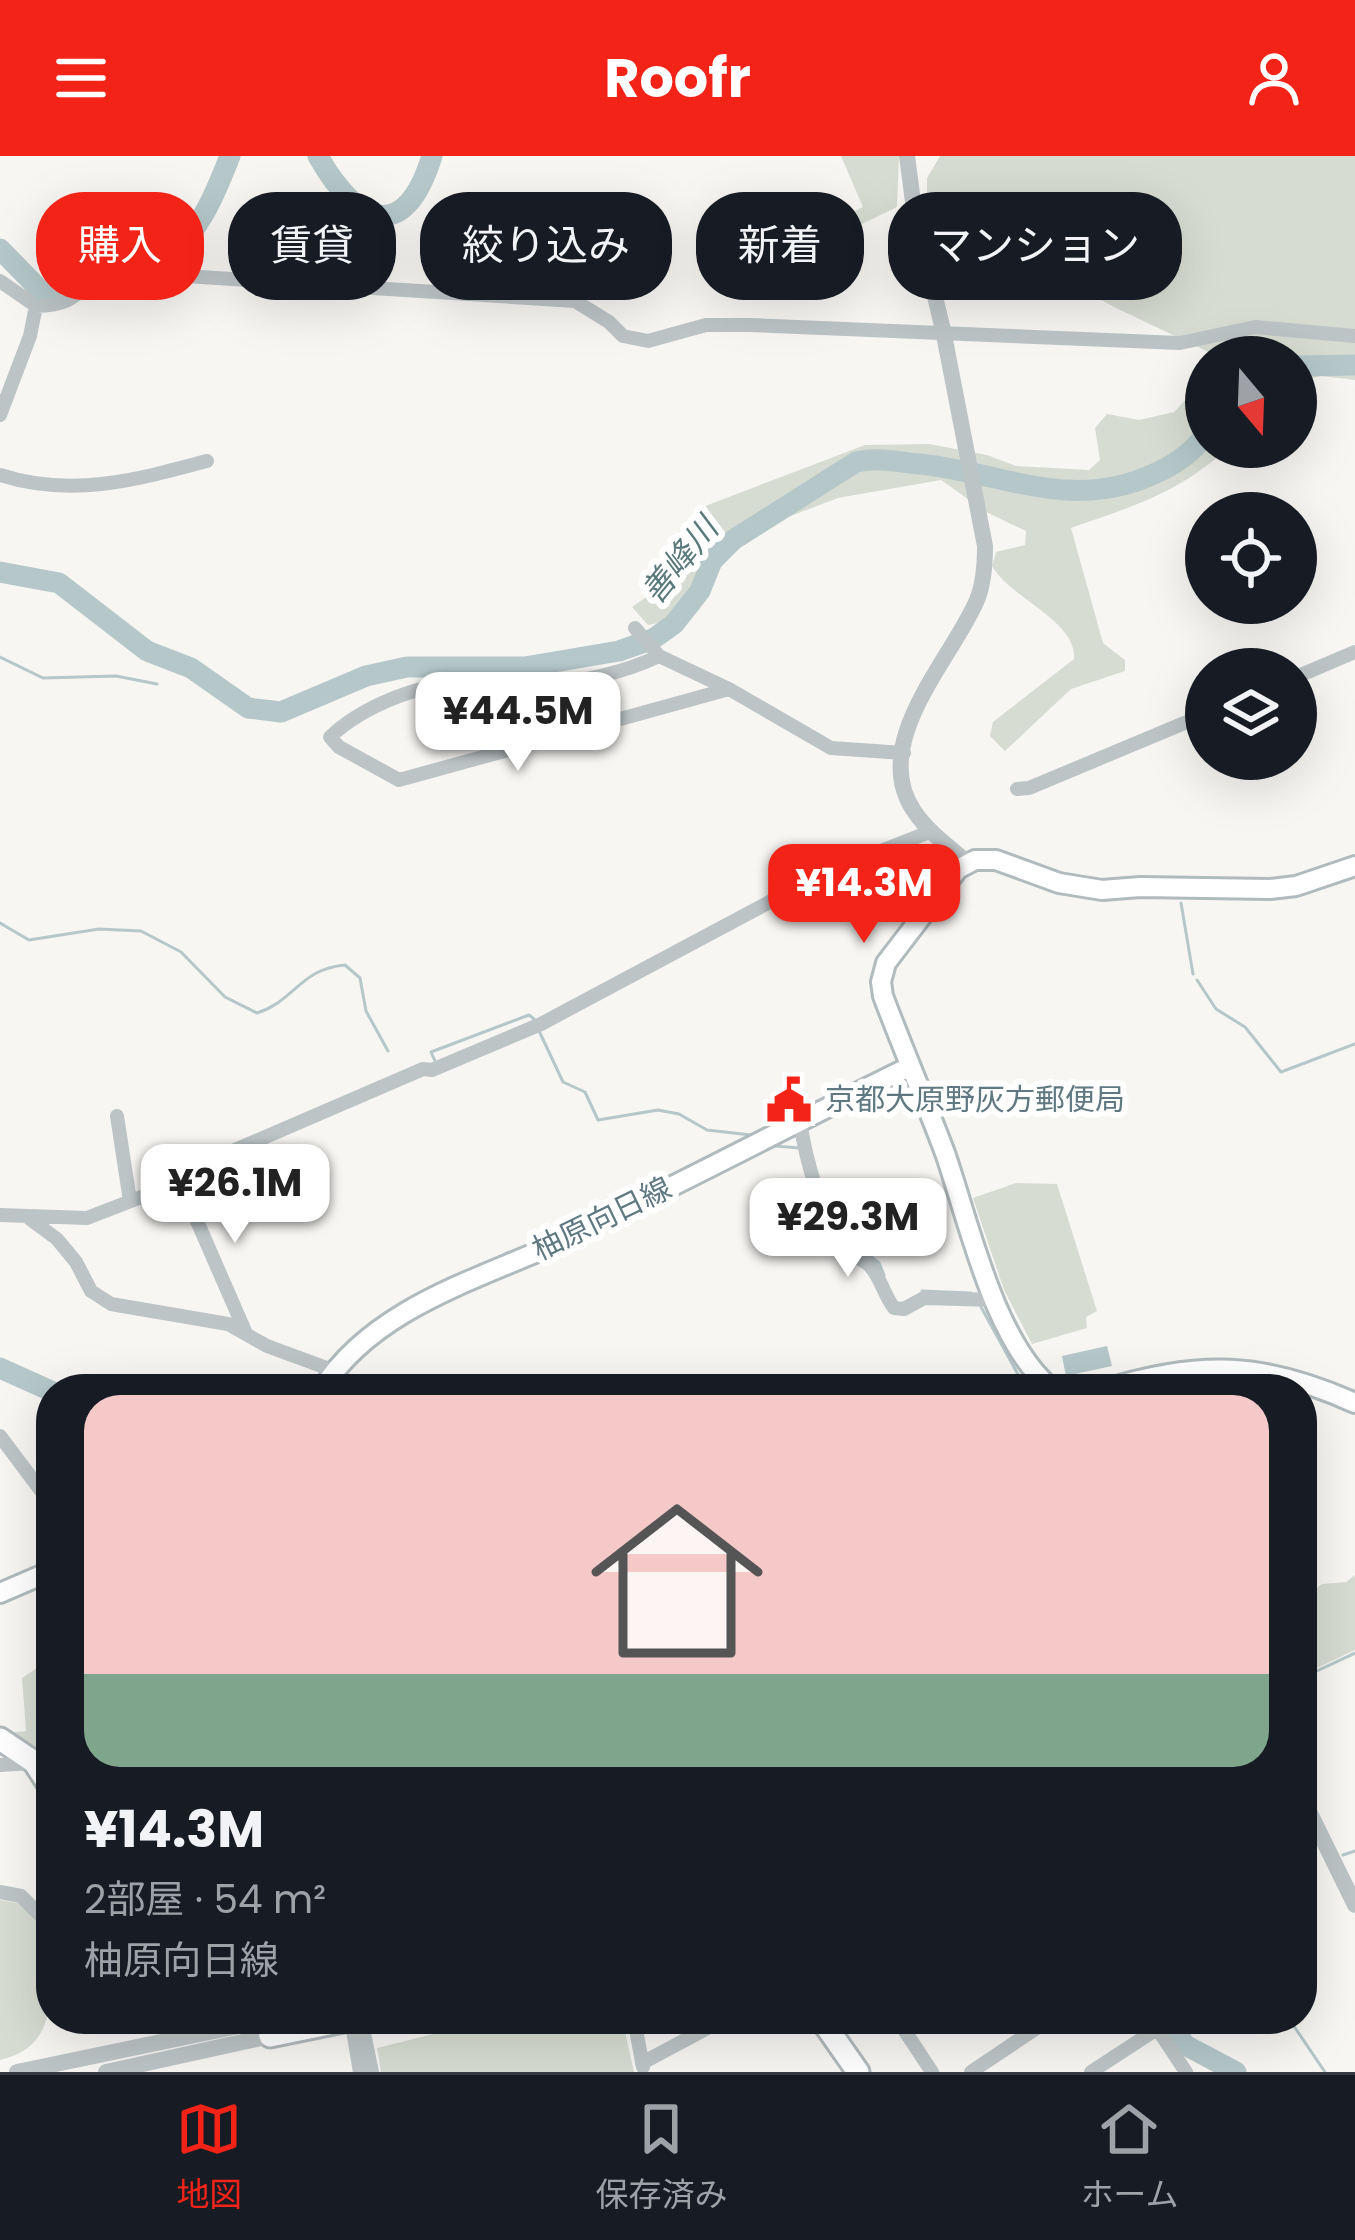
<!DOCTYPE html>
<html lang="ja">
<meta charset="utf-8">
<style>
:root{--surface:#171b24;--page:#20242c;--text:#f1f3f6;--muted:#9ea1a6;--line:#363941;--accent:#f32317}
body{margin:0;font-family:Poppins,"Noto Sans JP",sans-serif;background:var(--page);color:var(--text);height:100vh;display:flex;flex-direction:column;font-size:45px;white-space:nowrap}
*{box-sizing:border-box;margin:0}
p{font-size:39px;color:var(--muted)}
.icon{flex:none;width:66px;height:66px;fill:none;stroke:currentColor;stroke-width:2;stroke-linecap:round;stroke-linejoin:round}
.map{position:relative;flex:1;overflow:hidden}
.sheet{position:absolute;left:36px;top:1218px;width:1281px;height:660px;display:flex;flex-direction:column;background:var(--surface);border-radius:48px;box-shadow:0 12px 48px #0002}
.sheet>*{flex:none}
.hud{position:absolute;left:36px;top:36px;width:1284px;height:108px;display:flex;gap:24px}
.needle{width:78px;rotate:161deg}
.controls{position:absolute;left:1185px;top:180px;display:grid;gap:24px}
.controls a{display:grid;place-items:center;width:132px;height:132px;border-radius:50%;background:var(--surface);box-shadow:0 12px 48px #0002;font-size:60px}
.price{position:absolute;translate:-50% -102px;padding:0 27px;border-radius:24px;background:#fff;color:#222;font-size:39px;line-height:78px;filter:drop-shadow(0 3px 6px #0008)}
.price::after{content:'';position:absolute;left:50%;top:72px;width:36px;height:27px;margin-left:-18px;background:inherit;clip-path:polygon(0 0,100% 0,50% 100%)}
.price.on{background:var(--accent);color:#fff}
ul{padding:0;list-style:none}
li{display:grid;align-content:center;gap:24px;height:636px;padding:0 48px}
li+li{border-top:3px solid var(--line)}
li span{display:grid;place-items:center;height:372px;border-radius:36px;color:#555}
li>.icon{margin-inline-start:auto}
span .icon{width:216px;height:216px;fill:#fffc;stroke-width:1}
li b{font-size:51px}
.chip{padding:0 42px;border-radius:48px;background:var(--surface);box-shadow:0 12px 48px #0002;font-size:42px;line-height:108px}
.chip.on{background:var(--accent);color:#fff}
header{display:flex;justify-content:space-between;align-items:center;height:156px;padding:0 48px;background:var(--accent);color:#fff;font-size:54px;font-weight:700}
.menu{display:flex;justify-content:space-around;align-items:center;height:168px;border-top:3px solid var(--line);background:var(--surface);font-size:33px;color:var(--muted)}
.menu a{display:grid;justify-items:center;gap:6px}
.menu .on{color:var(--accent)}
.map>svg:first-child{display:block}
.green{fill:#d7dcd2}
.water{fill:#b5c7c9}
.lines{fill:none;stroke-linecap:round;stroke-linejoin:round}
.stream{stroke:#b5c7c9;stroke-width:3}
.river{stroke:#b5c7c9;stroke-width:21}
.secondary-casing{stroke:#b1babd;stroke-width:24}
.primary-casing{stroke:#b2b9bc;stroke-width:27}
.minor{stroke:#bcc4c6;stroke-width:14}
.tertiary{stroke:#bcc4c6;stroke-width:16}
.secondary{stroke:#fff;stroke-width:18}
.primary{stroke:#fff;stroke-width:21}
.labels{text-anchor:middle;stroke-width:12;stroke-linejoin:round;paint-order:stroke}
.poi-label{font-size:30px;fill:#5f7881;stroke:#fff;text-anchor:start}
.street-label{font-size:30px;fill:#5f7881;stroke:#fff}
.water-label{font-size:33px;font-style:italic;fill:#5a797c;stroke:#fff}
</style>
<header><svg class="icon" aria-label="menu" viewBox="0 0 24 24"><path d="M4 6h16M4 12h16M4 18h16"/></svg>Roofr<svg class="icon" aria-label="person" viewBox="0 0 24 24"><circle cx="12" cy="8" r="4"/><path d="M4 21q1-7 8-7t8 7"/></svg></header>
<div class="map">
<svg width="1355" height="1916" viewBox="0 0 1355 1916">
<rect width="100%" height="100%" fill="#f7f6f3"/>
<path class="green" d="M841,0H899L897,51L837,80L773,138L745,129L759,55L779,41L845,60L863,51Z
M940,0H1355V224L1321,220L1296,226V201H1219L1114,151L927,46V22Z
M1206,222V291H1229C1179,337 1134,350 1071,372L1103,487L1125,504V515L1071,533L1005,595L990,580L993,566L1074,503C1077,465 1011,443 992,410L996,396L1025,389L1026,375L986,356L941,324L838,342L775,366L735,375L668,465L648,469L632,451L676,420L672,384L700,352L865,289L929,288L987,299L1016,310L1089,314L1100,304L1095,272L1107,258L1139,264L1174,256Z
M1016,1027L1057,1028L1097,1155L1086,1161L1087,1172L1032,1188L1004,1134L973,1042Z
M1355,1419V1494L1302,1519V1442L1322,1428L1346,1426Z
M51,1509V1605H40L9,1577L26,1575L22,1522L40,1510Z
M0,1744L23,1748L51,1780C50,1832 62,1890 0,1904Z
M493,1863H622L634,1916H381L377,1892Z"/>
<path class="water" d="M1107,1190L1112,1210L1066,1220L1062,1200Z"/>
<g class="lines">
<path class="stream" d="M0,501L43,522L116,520L157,528
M1181,747L1193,818
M0,767L29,784L99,773L141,775L181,796L225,841L257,857C296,844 300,813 345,809L360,822L366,855L388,895
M1197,824L1216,853L1245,871L1281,916L1355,888
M540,877L563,926L585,936L598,964L658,954L679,958L707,974L751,979
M435,905L431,896L529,859L534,863
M775,990L799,992
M825,1037L847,1082L879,1107L884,1119
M922,1135L971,1137
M981,1151L1026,1233
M1302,1522L1355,1497
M1343,1699L1355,1695
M1289,1863L1325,1916"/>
<path class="river" d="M318,0C356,67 404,91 432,0
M0,93L41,135L49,136C67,120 91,81 118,86C135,88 148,99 165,99C198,83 217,33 230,0
M1296,210L1355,209
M0,416L59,427L147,495L191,512L248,552L281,556L366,520L407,511H525L619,495L653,483L674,468L700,435L712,405L733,384L856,306C880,301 897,306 920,308C1005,317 1072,357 1156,317C1176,308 1193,296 1206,278
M0,1212L51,1235
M1167,1863L1185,1889L1236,1916"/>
<g class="secondary-casing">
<path id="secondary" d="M322,1233C369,1159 460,1129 537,1096C568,1083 598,1067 628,1052C722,1006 815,957 909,911
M1052,1233C994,1186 969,1066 945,997C925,944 903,893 883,840L881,826L886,807L958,713L975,704H996L1059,727L1102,734L1140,731L1270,733L1296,730L1355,710
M1106,1233C1200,1204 1264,1206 1355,1247
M0,1437L51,1415"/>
</g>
<g class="primary-casing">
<path id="primary" d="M0,1583L34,1606L51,1632
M267,1863L270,1880L353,1863
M821,1863L858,1916"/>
</g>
<path class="minor" d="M112,112L153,118L575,145L609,166L623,180L648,185L706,169H750L1180,187L1255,171L1355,180
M0,125L36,150L30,180L0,259
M36,150C83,149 76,130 112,112L118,94
M0,319C71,342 137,324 207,305
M635,472L659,500L729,533L831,592L904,597
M659,500C620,519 567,528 523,532C505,534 486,527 467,527C422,526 363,550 330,581L339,591L399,624L729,533
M1296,521L1355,496
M1017,633L1029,632L1206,558
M117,960L130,1045
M800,965C805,1000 822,1066 846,1093C852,1100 863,1103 870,1110C881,1122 884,1139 894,1152L904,1153L924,1142L996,1144
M180,1026L245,1175
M0,1059L87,1062L180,1026L221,1000L423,913L432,914L541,868L822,718L932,675
M30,1063L57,1083L76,1106L91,1135L111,1148L228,1168L267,1190L335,1215
M0,1280L51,1348
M0,1609L51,1606
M0,1736L21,1740L51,1770
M351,1863L360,1916
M361,1863L372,1916
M634,1863L643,1911
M897,1863L932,1916
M1151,1863L1186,1916
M906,1877L926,1863
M642,1907L715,1868
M971,1916L1050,1863
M1091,1916L1157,1873"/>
<path class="tertiary" d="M907,0L914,53L943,174L985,390C985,409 984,427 977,444C952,503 868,587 914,655C927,675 949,691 967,706
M1302,1641L1355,1749
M17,1916L267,1864
M106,1916L270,1880"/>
<use href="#secondary" class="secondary"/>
<use href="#primary" class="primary"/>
</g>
<defs>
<g id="civic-bare" transform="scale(3.6)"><path d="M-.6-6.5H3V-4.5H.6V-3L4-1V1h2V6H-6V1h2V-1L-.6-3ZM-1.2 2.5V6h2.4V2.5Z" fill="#f32317" stroke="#fff" stroke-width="2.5" paint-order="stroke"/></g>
</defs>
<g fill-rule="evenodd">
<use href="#civic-bare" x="789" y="944"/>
</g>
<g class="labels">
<g class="poi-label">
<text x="825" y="954">京都大原野灰方郵便局</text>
</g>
<g class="street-label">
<text transform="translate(602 1063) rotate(-26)" y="10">柚原向日線</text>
</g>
<g class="water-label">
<text transform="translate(679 404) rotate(-51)" y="12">善峰川</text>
</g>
</g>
</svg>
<div class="controls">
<a><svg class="needle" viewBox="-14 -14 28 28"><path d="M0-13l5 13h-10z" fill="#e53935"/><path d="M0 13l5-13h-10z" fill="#9ea1a6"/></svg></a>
<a><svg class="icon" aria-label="locate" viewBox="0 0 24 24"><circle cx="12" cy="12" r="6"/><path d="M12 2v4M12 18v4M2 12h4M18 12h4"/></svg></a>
<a><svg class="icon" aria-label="layers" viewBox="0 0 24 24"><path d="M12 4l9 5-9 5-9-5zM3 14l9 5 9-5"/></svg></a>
</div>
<b class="price" style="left:518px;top:618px">¥44.5M</b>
<b class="price on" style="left:864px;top:790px">¥14.3M</b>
<b class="price" style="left:235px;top:1090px">¥26.1M</b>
<b class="price" style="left:848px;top:1124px">¥29.3M</b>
<div class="hud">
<a class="chip on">購入</a>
<a class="chip">賃貸</a>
<a class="chip">絞り込み</a>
<a class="chip">新着</a>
<a class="chip">マンション</a>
</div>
<section class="sheet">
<ul>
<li><span style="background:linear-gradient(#f6c9c9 75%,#7fa58c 0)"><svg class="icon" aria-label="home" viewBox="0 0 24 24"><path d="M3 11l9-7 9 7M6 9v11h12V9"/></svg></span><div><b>¥14.3M</b><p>2部屋 · 54 m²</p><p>柚原向日線</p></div></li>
</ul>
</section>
</div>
<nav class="menu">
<a class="on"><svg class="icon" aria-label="map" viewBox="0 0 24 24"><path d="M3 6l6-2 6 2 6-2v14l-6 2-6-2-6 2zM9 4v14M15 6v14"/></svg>地図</a>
<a><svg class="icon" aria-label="saved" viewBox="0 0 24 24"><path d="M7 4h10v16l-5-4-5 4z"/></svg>保存済み</a>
<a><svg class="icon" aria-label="home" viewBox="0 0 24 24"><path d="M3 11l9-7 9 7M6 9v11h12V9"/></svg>ホーム</a>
</nav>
